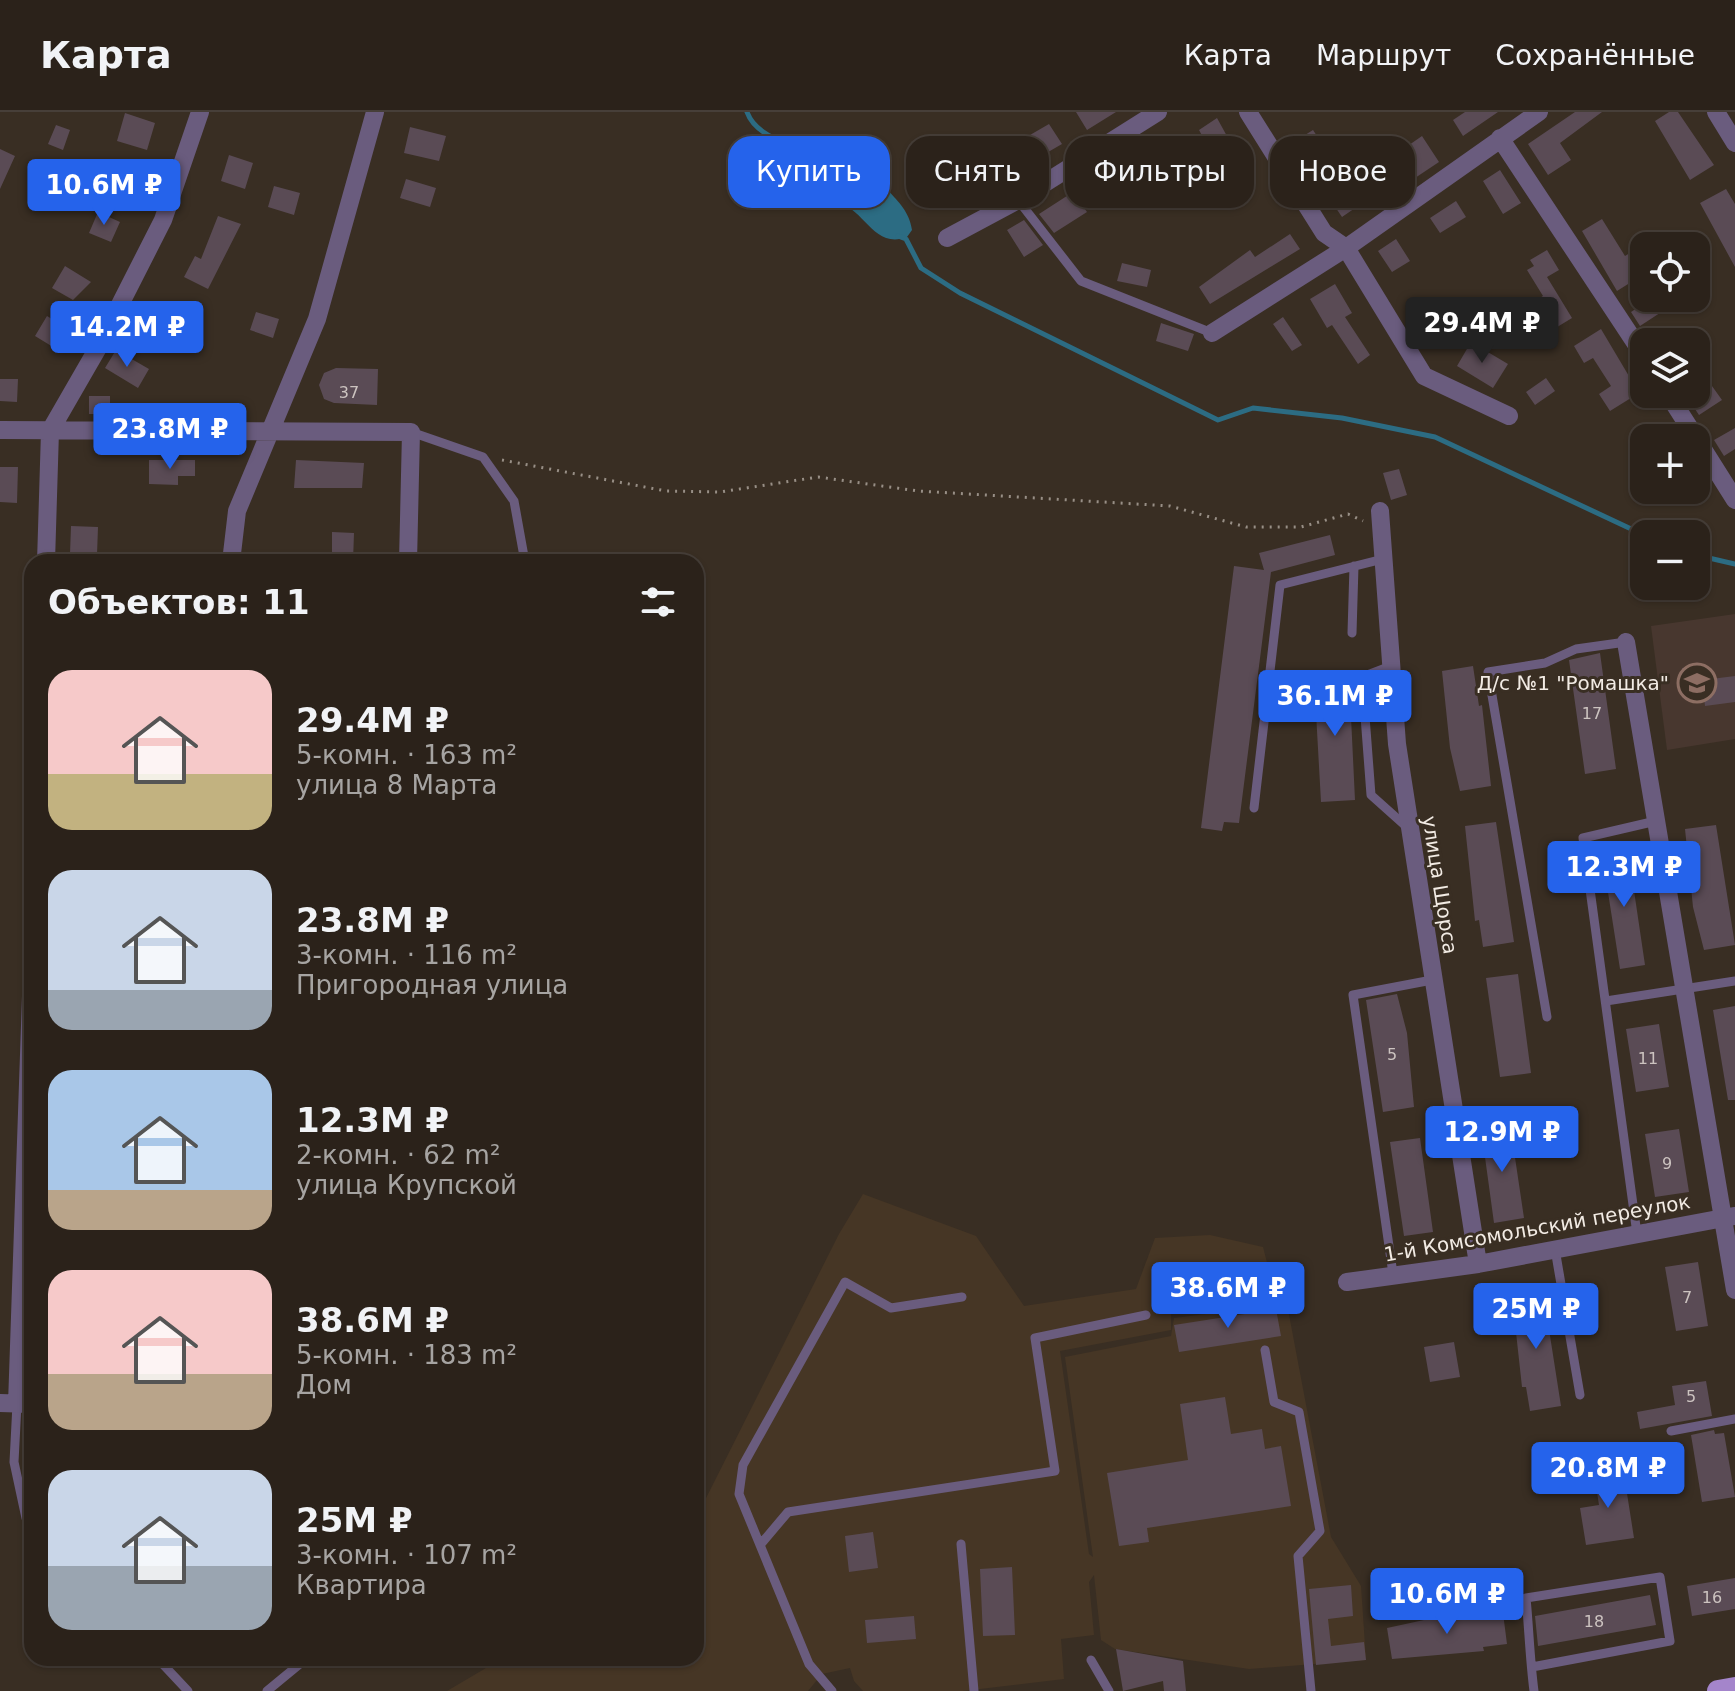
<!DOCTYPE html>
<html lang="ru">
<meta charset="utf-8">
<style>
:root{--surface:#2b221a;--page:#332a23;--text:#f1f3f6;--muted:#a6a4a2;--line:#473f39;--accent:#2563eb}
body{margin:0;font-family:"DejaVu Sans",sans-serif;background:var(--page);color:var(--text);height:100vh;display:flex;flex-direction:column;font-size:30px;white-space:nowrap}
*{box-sizing:border-box;margin:0}
p{font-size:26px;color:var(--muted)}
.icon{flex:none;width:44px;height:44px;fill:none;stroke:currentColor;stroke-width:2;stroke-linecap:round;stroke-linejoin:round}
.map{position:relative;flex:1;overflow:hidden}
.details{position:absolute;left:24px;top:442px;width:680px;height:1112px;display:flex;flex-direction:column;background:var(--surface);border-radius:24px;box-shadow:0 2px 6px #0004,0 0 0 2px var(--line)}
.details>*{flex:none}
.guide{position:absolute;left:728px;top:24px;width:760px;height:72px;display:flex;gap:16px}
.controls{position:absolute;left:1630px;top:120px;display:grid;gap:16px}
.controls a{display:grid;place-items:center;width:80px;height:80px;border-radius:16px;background:var(--surface);box-shadow:0 2px 6px #0004,0 0 0 2px var(--line);font-size:40px}
.price{position:absolute;translate:-50% -68px;padding:0 18px;border-radius:8px;background:var(--accent);color:#fff;font-size:26px;line-height:52px;filter:drop-shadow(0 2px 4px #0008)}
.price::after{content:'';position:absolute;left:50%;top:48px;width:24px;height:18px;margin-left:-12px;background:inherit;clip-path:polygon(0 0,100% 0,50% 100%)}
.price.current{background:#222;color:#fff}
ul{padding:0;list-style:none}
li{display:flex;align-items:center;gap:24px;height:200px;padding:0 24px}
li span{display:grid;place-items:center;flex:none;width:224px;height:160px;border-radius:24px;color:#555}
li>.icon{margin-inline-start:auto}
span .icon{width:96px;height:96px;fill:#fffc;stroke-width:1}
li b{font-size:34px}
h2{display:flex;justify-content:space-between;align-items:center;height:96px;padding:0 24px;font-size:34px}
.tag{padding:0 28px;border-radius:24px;background:var(--surface);box-shadow:0 2px 6px #0004,0 0 0 2px var(--line);font-size:28px;line-height:72px}
.tag.current{background:var(--accent);color:#fff}
header{display:flex;align-items:center;gap:48px;box-sizing:border-box;height:112px;padding:0 40px;background:var(--surface);border-bottom:2px solid var(--line)}
header strong{font-size:38px}
nav{display:flex;gap:44px;margin-inline-start:auto;font-size:28px}
.map>svg:first-child{display:block}
.built{fill:#463625}
.education{fill:#48372f}
.water{fill:#2c6c83}
.lines{fill:none;stroke-linecap:round;stroke-linejoin:round}
.stream{stroke:#2c6c83;stroke-width:5}
.building{fill:#5a4b55}
.path{stroke:#988f86;stroke-width:3;stroke-dasharray:2 6;stroke-linecap:butt}
.service{stroke:#6a5c7e;stroke-width:9}
.minor{stroke:#6a5c7e;stroke-width:18}
.primary{stroke:#a485cb;stroke-width:22}
.labels{text-anchor:middle;stroke-width:6;stroke-linejoin:round;paint-order:stroke}
.number-label{font-size:16px;fill:#ccc3c0}
.poi-label{font-size:20px;fill:#f2ebe4;stroke:#392e23;text-anchor:end}
.street-label{font-size:20px;fill:#f2ebe4;stroke:#392e23}
</style>
<header>
<strong>Карта</strong>
<nav><a>Карта</a><a>Маршрут</a><a>Сохранённые</a></nav>
</header>
<div class="map">
<svg width="1735" height="1579" viewBox="0 0 1735 1579">
<rect width="100%" height="100%" fill="#392e23"/>
<path class="built" d="M863,1082L976,1124L1024,1194L1136,1177L1155,1126L1210,1123L1263,1135L1277,1189L1171,1202V1218L1060,1239L1089,1442L1093,1445L1065,1245L1171,1224L1174,1206L1287,1192L1331,1425L1361,1474L1366,1548L1249,1557L1115,1537L1101,1528L1094,1463L1089,1470L1094,1523L1061,1527L1064,1567L963,1579H863L854,1569L850,1556L822,1562L808,1579H447L503,1546H696L697,1404L839,1122Z"/>
<path class="education" d="M1735,502V627L1667,638L1651,514Z"/>
<path class="water" d="M847,34L867,49L871,58L880,59C884,65 884,73 888,78C899,91 909,99 912,118L907,125C872,138 865,94 834,90L826,69L816,63L811,53L820,59L830,58L833,39Z"/>
<g class="lines">
<path class="stream" d="M747,0C756,26 794,33 816,43C823,46 829,55 834,61
M898,124L906,127L921,156L960,181L1218,308L1253,296L1342,306L1435,325L1644,423
M1696,443L1735,452"/>
</g>
<path class="building" d="M1076,0H1116L1087,18Z
M1465,0H1498L1463,24L1453,8Z
M1575,0H1602L1560,31L1571,48L1548,63L1528,32Z
M1669,0H1678L1714,53L1690,68L1655,9Z
M125,1L155,11L147,38L117,29Z
M1217,6L1244,55L1225,66L1199,18Z
M1049,12L1062,32L1043,43L1030,23Z
M56,13L70,18L63,38L48,32Z
M410,15L446,24L439,49L404,41Z
M1313,18L1321,30L1305,40L1297,28Z
M1422,24L1439,50L1409,70L1396,52L1404,47L1399,40Z
M1174,28L1192,55L1176,65L1159,38Z
M0,37L15,44L0,77Z
M1009,37L1022,58L995,75L982,54Z
M1132,41L1143,57L1120,72L1110,56Z
M229,43L253,51L245,77L221,69Z
M1500,58L1521,91L1503,102L1483,69Z
M406,67L436,76L430,95L400,86Z
M1344,67L1361,92L1342,105L1325,80Z
M274,74L300,81L294,103L268,95Z
M1726,77L1735,92V155L1700,91Z
M1073,80L1087,100L1054,121L1039,102Z
M1456,89L1466,105L1440,121L1430,106Z
M98,100L120,110L111,130L89,121Z
M218,104L241,112L208,177L184,165L195,144L201,147Z
M1602,107L1625,144L1644,132V162L1617,179L1582,119Z
M1024,108L1043,133L1024,145L1007,118Z
M1290,122L1300,137L1210,192L1199,175L1250,138L1255,145Z
M1396,127L1410,149L1392,160L1378,139Z
M1547,138L1559,158L1547,165L1572,206L1549,220L1531,191L1543,184L1527,158L1534,154L1530,148Z
M1122,151L1151,158L1147,175L1117,169Z
M65,154L91,170L73,188L52,176Z
M1335,172L1352,201L1345,205L1370,243L1358,252L1332,213L1327,216L1310,187Z
M1652,186H1659L1666,197L1640,214L1631,200Z
M256,200L279,207L273,226L250,218Z
M47,204L65,215L53,235L35,224Z
M1283,205L1302,233L1292,239L1273,212Z
M1437,206L1447,222L1426,235L1416,219Z
M1161,211L1194,222L1188,239L1156,229Z
M165,212L187,222L179,239L157,229Z
M1601,217L1639,281L1610,299L1599,282L1611,274L1593,246L1584,251L1574,234Z
M1471,230L1508,252L1493,276L1457,254Z
M116,238L149,257L138,276L105,256Z
M336,256L378,257L377,293L334,291L324,287L319,273L324,261Z
M1546,266L1555,279L1535,293L1526,280Z
M0,267H18L17,290L0,289Z
M1712,274L1722,288L1699,303L1689,288Z
M89,284H110V302H89Z
M1735,316V337L1724,344L1714,328Z
M149,348H195V364H178V373L149,372Z
M296,348L364,351L362,376H294Z
M0,355H18L17,391L0,390Z
M1399,357L1407,383L1391,388L1383,361Z
M71,414L98,415L97,443L70,442Z
M332,420L354,421L353,450H332Z
M1330,423L1335,443L1271,460L1239,711L1224,710L1222,719L1201,716L1234,454L1264,458L1259,441Z
M1600,541L1616,657L1585,662L1569,548Z
M1706,553L1708,567L1703,568L1735,564V590L1705,594L1702,568L1684,571L1682,556Z
M1473,554L1479,594L1482,593L1491,674L1460,679L1450,636L1442,559Z
M1349,563L1355,688L1321,690L1314,565Z
M1496,710L1514,830L1483,835L1479,808L1475,809L1465,714Z
M1716,713L1735,833L1704,838L1693,795L1685,717Z
M1628,738L1645,853L1620,857L1602,742Z
M1518,862L1531,961L1500,965L1486,866Z
M1397,882L1407,921L1414,995L1383,1000L1366,888Z
M1735,894V988H1728L1713,898Z
M1659,912L1669,975L1636,980L1626,917Z
M1510,1012L1524,1106L1494,1111L1481,1016Z
M1679,1017L1689,1080L1655,1085L1645,1022Z
M1420,1026L1433,1120L1404,1124L1390,1030Z
M1698,1150L1708,1214L1676,1219L1665,1155Z
M1543,1179L1561,1294L1530,1299L1526,1275H1522L1512,1184Z
M1276,1197L1281,1224L1179,1240L1174,1213Z
M1454,1230L1460,1265L1430,1270L1424,1235Z
M1706,1269L1712,1304L1640,1317L1637,1300L1675,1293L1672,1274Z
M1225,1285L1231,1322L1262,1317L1265,1337L1281,1334L1291,1394L1147,1416L1149,1430L1119,1434L1107,1361L1188,1348L1180,1292Z
M1714,1318L1715,1322L1724,1321L1735,1385L1702,1390L1691,1323Z
M1623,1356L1634,1426L1586,1433L1580,1396L1599,1393L1594,1361Z
M873,1420L878,1456L849,1460L845,1424Z
M1012,1455L1015,1523L983,1524L980,1457Z
M1735,1466V1497L1692,1504L1687,1474Z
M1351,1473L1353,1504L1328,1507L1331,1534L1364,1530L1366,1548L1316,1553L1309,1477Z
M1650,1483L1656,1513L1538,1534L1535,1504Z
M1503,1501L1507,1532L1483,1535L1484,1539L1392,1547L1387,1516L1424,1508Z
M914,1504L916,1527L867,1531L865,1508Z
M1116,1537L1183,1549L1186,1579H1164L1163,1569L1123,1579Z"/>
<g class="lines">
<path class="path" d="M502,348L666,379L720,380L818,365L918,379L1170,394L1246,415H1301L1348,402L1363,409"/>
<path class="service" d="M1018,88L1081,169L1212,221
M411,320L483,345L514,389L525,450
M1352,521L1354,454
M1391,554L1362,565L1371,683L1409,717
M1254,696L1280,473L1383,447
M1606,889L1735,869
M1547,905L1488,560L1545,551L1576,537L1626,530
M1637,1122L1583,726L1656,709
M1555,1137L1580,1283
M1393,1162L1353,883L1432,868
M1265,1238L1274,1290L1299,1300L1320,1419L1298,1444L1311,1579
M17,1292L14,1350L26,1406L32,1412
M1671,1319L1735,1307
M961,1432L974,1579
M760,1433L788,1400L1055,1359L1035,1226L1146,1203
M157,1546L188,1579
M1091,1548L1109,1579
M1532,1555L1670,1529L1660,1465L1526,1486C1529,1517 1530,1549 1534,1579
M267,1579L307,1546
M832,1579L809,1552L739,1382L743,1353L845,1170L891,1196L962,1185"/>
<path class="minor" d="M1248,0L1324,121L1346,136L1424,264L1509,304
M1716,0L1735,31
M1500,26L1644,244
M947,126L1018,88L1158,0
M1212,221L1346,136L1539,0
M1668,282L1696,326
M0,318L411,320L408,450
M1696,326L1735,388
M1380,399L1397,632L1478,1152
M46,450L50,319L99,234L163,108L200,0
M231,450L237,399L317,207L375,0
M1626,530L1735,1178
M1347,1170L1478,1152L1734,1104
M0,1291L32,1292
M17,1292L32,855"/>
<path class="primary" d="M1718,1579L1735,1576"/>
</g>
<defs>
<g id="school-ring" transform="scale(2)"><circle r="9.5" fill="#392e23" stroke="#8d6e63" stroke-width="1.5"/><path d="M0-5L7-2L0 1L-7-2ZM-4 1L0 2.5L4 1V4Q0 6-4 4Z" fill="#8d6e63"/></g>
</defs>
<g fill-rule="evenodd">
<use href="#school-ring" x="1697" y="571"/>
</g>
<g class="labels">
<g class="number-label">
<text x="349" y="286">37</text>
<text x="1592" y="607">17</text>
<text x="1392" y="948">5</text>
<text x="1648" y="952">11</text>
<text x="1667" y="1057">9</text>
<text x="1687" y="1191">7</text>
<text x="1691" y="1290">5</text>
<text x="1712" y="1491">16</text>
<text x="1594" y="1515">18</text>
</g>
<g class="poi-label">
<text x="1669" y="578">Д/с №1 "Ромашка"</text>
</g>
<g class="street-label">
<text transform="translate(1440 773) rotate(81)" y="7">улица Щорса</text>
<text transform="translate(1537 1116) rotate(-10)" y="7">1-й Комсомольский переулок</text>
</g>
</g>
</svg>
<div class="controls">
<a><svg class="icon" aria-label="locate" viewBox="0 0 24 24"><circle cx="12" cy="12" r="6"/><path d="M12 2v4M12 18v4M2 12h4M18 12h4"/></svg></a>
<a><svg class="icon" aria-label="layers" viewBox="0 0 24 24"><path d="M12 4l9 5-9 5-9-5zM3 14l9 5 9-5"/></svg></a>
<a>+</a>
<a>−</a>
</div>
<b class="price" style="left:104px;top:115px">10.6M ₽</b>
<b class="price current" style="left:1482px;top:253px">29.4M ₽</b>
<b class="price" style="left:127px;top:257px">14.2M ₽</b>
<b class="price" style="left:170px;top:359px">23.8M ₽</b>
<b class="price" style="left:1335px;top:626px">36.1M ₽</b>
<b class="price" style="left:1624px;top:797px">12.3M ₽</b>
<b class="price" style="left:1502px;top:1062px">12.9M ₽</b>
<b class="price" style="left:1228px;top:1218px">38.6M ₽</b>
<b class="price" style="left:1536px;top:1239px">25M ₽</b>
<b class="price" style="left:1608px;top:1398px">20.8M ₽</b>
<b class="price" style="left:1447px;top:1524px">10.6M ₽</b>
<div class="guide">
<a class="tag current">Купить</a>
<a class="tag">Снять</a>
<a class="tag">Фильтры</a>
<a class="tag">Новое</a>
</div>
<section class="details">
<h2>Объектов: 11<svg class="icon" aria-label="filters" viewBox="0 0 24 24"><path d="M4 7h16M4 17h16"/><circle cx="9" cy="7" r="2"/><circle cx="15" cy="17" r="2"/></svg></h2>
<ul>
<li><span style="background:linear-gradient(#f6c9c9 65%,#c2b280 0)"><svg class="icon" aria-label="home" viewBox="0 0 24 24"><path d="M3 11l9-7 9 7M6 9v11h12V9"/></svg></span><div><b>29.4M ₽</b><p>5-комн. · 163 m²</p><p>улица 8 Марта</p></div></li>
<li><span style="background:linear-gradient(#c9d6e8 75%,#9aa5b1 0)"><svg class="icon" aria-label="home" viewBox="0 0 24 24"><path d="M3 11l9-7 9 7M6 9v11h12V9"/></svg></span><div><b>23.8M ₽</b><p>3-комн. · 116 m²</p><p>Пригородная улица</p></div></li>
<li><span style="background:linear-gradient(#a9c7e8 75%,#b9a48a 0)"><svg class="icon" aria-label="home" viewBox="0 0 24 24"><path d="M3 11l9-7 9 7M6 9v11h12V9"/></svg></span><div><b>12.3M ₽</b><p>2-комн. · 62 m²</p><p>улица Крупской</p></div></li>
<li><span style="background:linear-gradient(#f6c9c9 65%,#b9a48a 0)"><svg class="icon" aria-label="home" viewBox="0 0 24 24"><path d="M3 11l9-7 9 7M6 9v11h12V9"/></svg></span><div><b>38.6M ₽</b><p>5-комн. · 183 m²</p><p>Дом</p></div></li>
<li><span style="background:linear-gradient(#c9d6e8 60%,#9aa5b1 0)"><svg class="icon" aria-label="home" viewBox="0 0 24 24"><path d="M3 11l9-7 9 7M6 9v11h12V9"/></svg></span><div><b>25M ₽</b><p>3-комн. · 107 m²</p><p>Квартира</p></div></li>
</ul>
</section>
</div>
